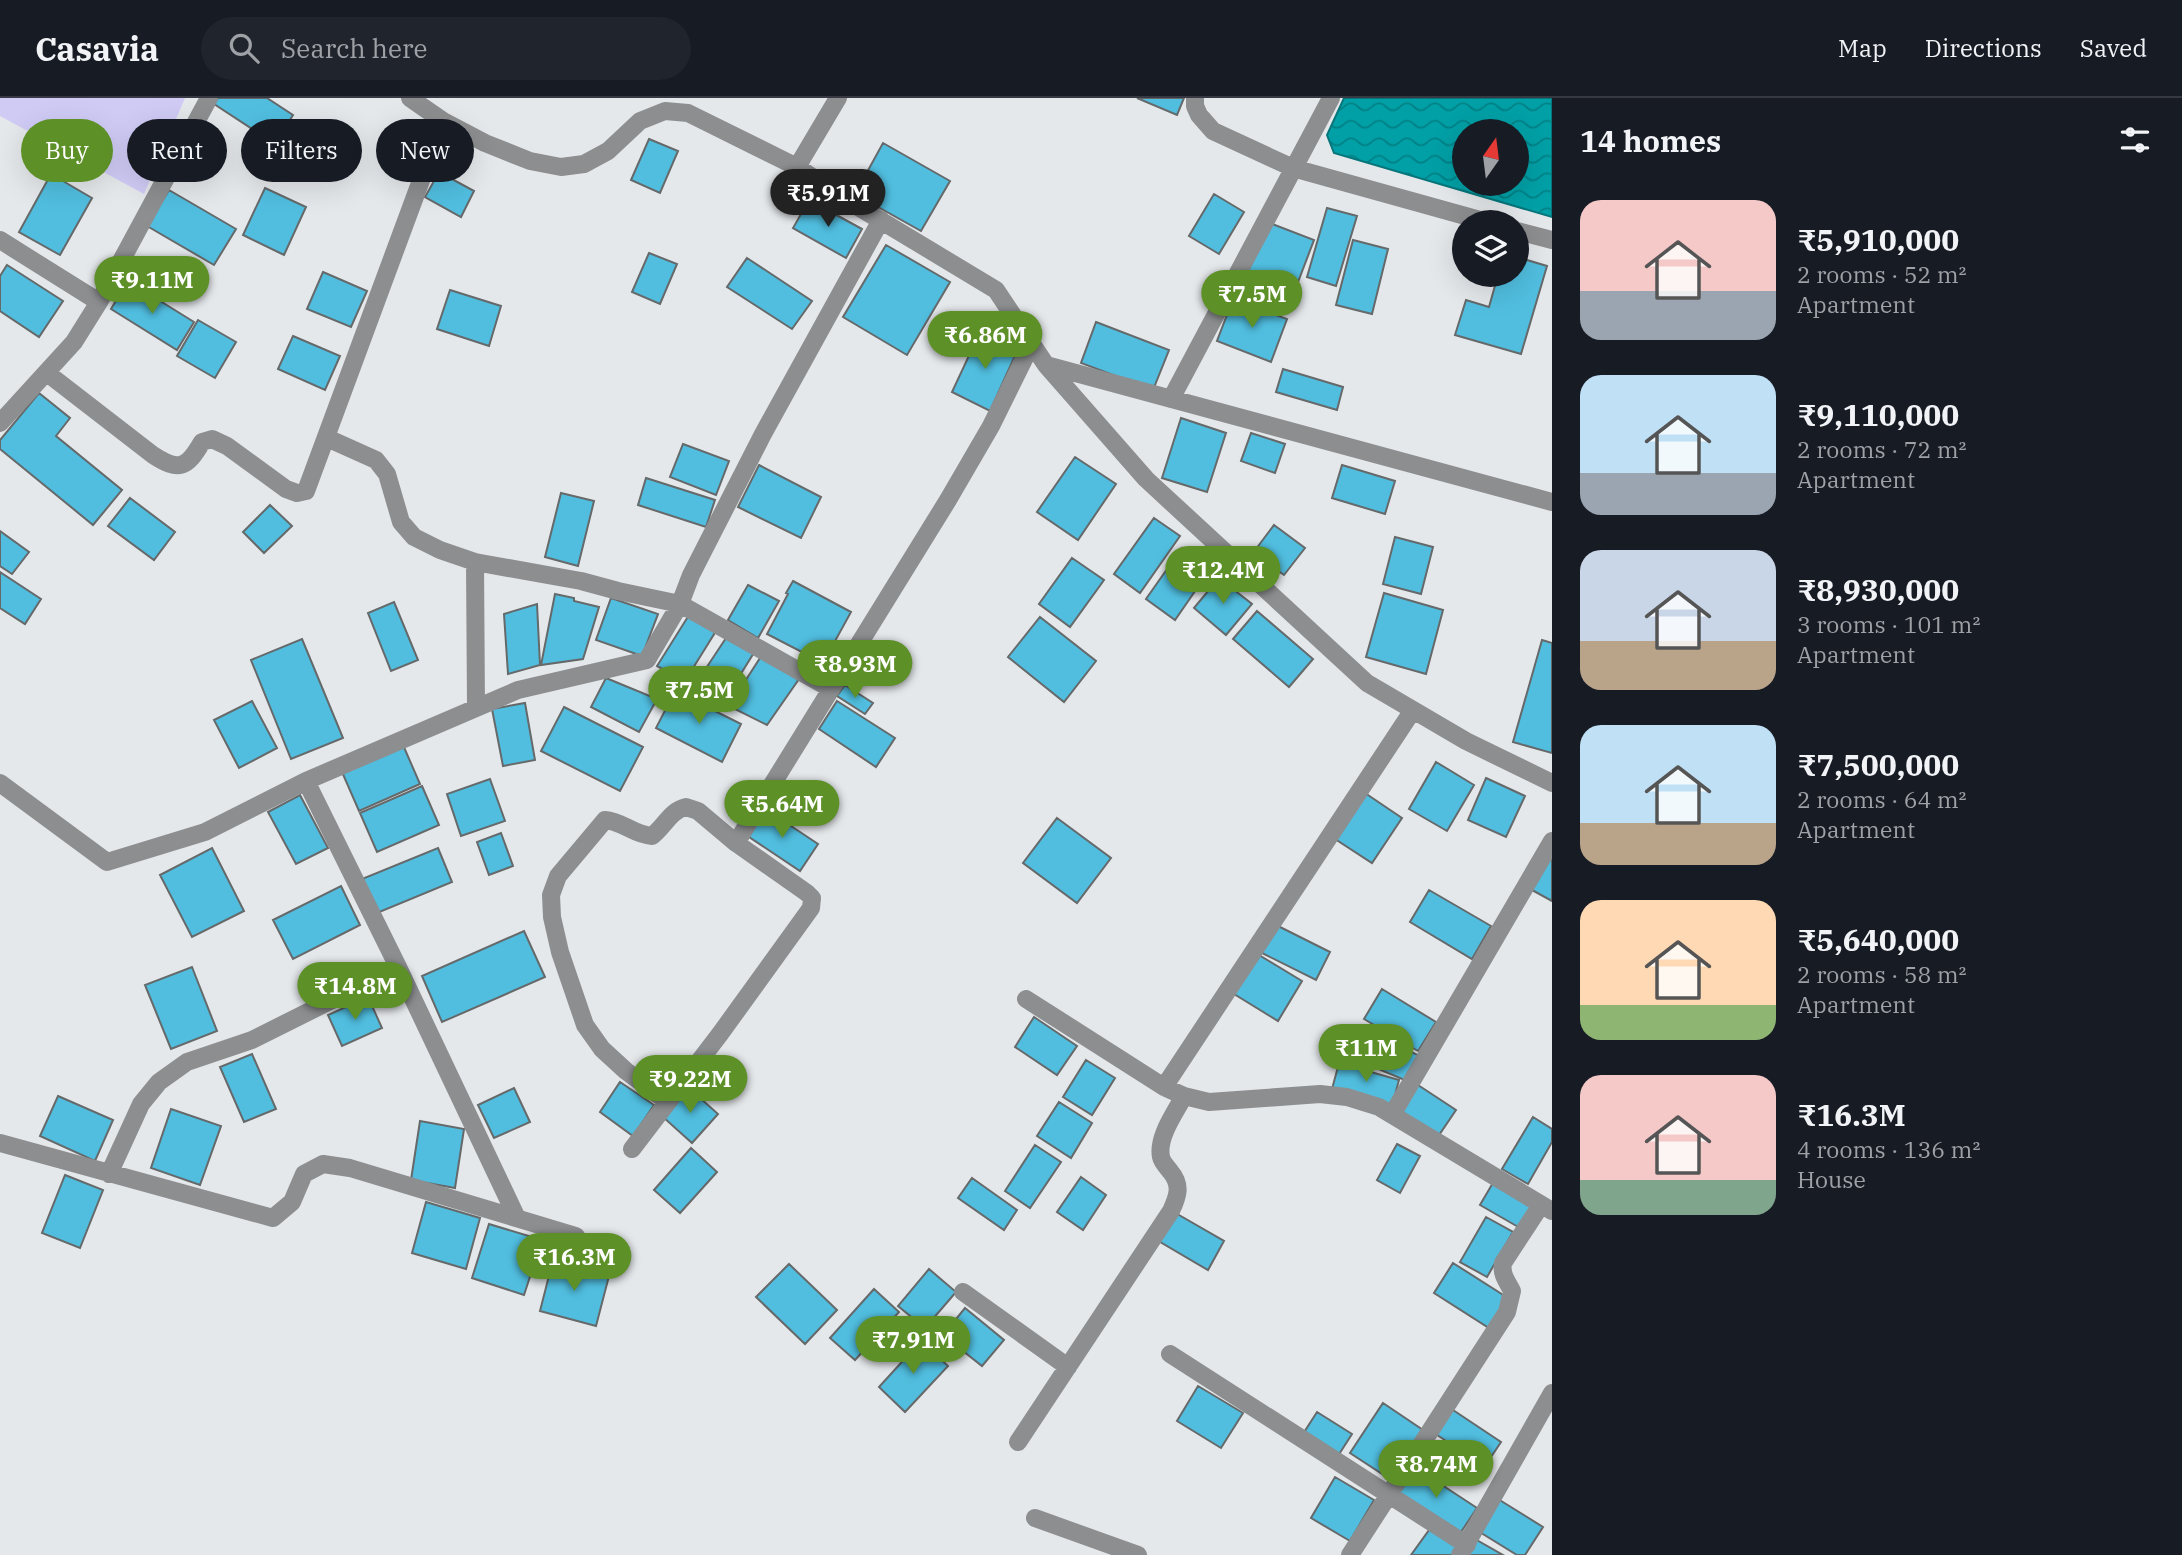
<!DOCTYPE html>
<meta charset="utf-8">
<style>
:root{--surface:#171b24;--page:#20242c;--text:#f1f3f6;--muted:#9ea1a6;--line:#363941;--accent:#5e9028}
body{margin:0;font-family:"IBM Plex Serif",serif;background:var(--page);color:var(--text);height:100vh;display:flex;flex-direction:column;font-size:26px;white-space:nowrap}
*{box-sizing:border-box;margin:0}
p{font-size:23px;color:var(--muted)}
.icon{flex:none;width:38px;height:38px;fill:none;stroke:currentColor;stroke-width:2;stroke-linecap:round;stroke-linejoin:round}
.map{position:relative;flex:1;overflow:hidden}
.sheet{display:flex;flex-direction:column;background:var(--surface);width:630px}
.sheet>*{flex:none}
.top-card{position:absolute;left:21px;top:21px;width:665px;height:63px;display:flex;gap:14px}
.needle{width:46px;rotate:14deg}
.buttons{position:absolute;left:1452px;top:21px;display:grid;gap:14px}
.buttons a{display:grid;place-items:center;width:77px;height:77px;border-radius:50%;background:var(--surface);box-shadow:0 7px 28px #0002;font-size:35px}
.price{position:absolute;translate:-50% -60px;padding:0 16px;border-radius:24px;background:var(--accent);color:#fff;font-size:23px;line-height:46px;filter:drop-shadow(0 2px 4px #0008)}
.price::after{content:'';position:absolute;left:50%;top:42px;width:21px;height:16px;margin-left:-10px;background:inherit;clip-path:polygon(0 0,100% 0,50% 100%)}
.price.active{background:#222;color:#fff}
ul{padding:0;list-style:none}
li{display:flex;align-items:center;gap:21px;height:175px;padding:0 28px}
li span{display:grid;place-items:center;flex:none;width:196px;height:140px;border-radius:21px;color:#555}
li>.icon{margin-inline-start:auto}
span .icon{width:84px;height:84px;fill:#fffc;stroke-width:1}
li b{font-size:30px}
h2{display:flex;justify-content:space-between;align-items:center;height:84px;padding:0 28px;font-size:30px}
.tag{padding:0 24px;border-radius:32px;background:var(--surface);box-shadow:0 7px 28px #0002;font-size:24px;line-height:63px}
.tag.active{background:var(--accent);color:#fff}
header{display:flex;align-items:center;gap:42px;box-sizing:border-box;height:98px;padding:0 35px;background:var(--surface);border-bottom:2px solid var(--line)}
header strong{font-size:33px}
nav{display:flex;gap:38px;margin-inline-start:auto;font-size:24px}
.search{width:490px;height:63px;background:var(--page);display:flex;align-items:center;gap:18px;box-sizing:border-box;padding:0 24px;border-radius:38px;color:var(--muted);font-size:26px}
main{display:flex;flex:1;min-height:0}
.map>svg:first-child{display:block}
.green{fill:#cfcbf5}
.water{fill:url(#water-waves);stroke:#06767b;stroke-width:2;fill-rule:evenodd}
.building{fill:#51bee0;stroke:#65696a;stroke-width:2}
.lines{fill:none;stroke-linecap:round;stroke-linejoin:round}
.minor{stroke:#8d8e90;stroke-width:18}
</style>
<header>
<strong>Casavia</strong>
<div class="search"><svg class="icon" aria-label="search" viewBox="0 0 24 24"><circle cx="10" cy="10" r="6"/><path d="M15 15l6 6"/></svg>Search here</div>
<nav><a>Map</a><a>Directions</a><a>Saved</a></nav>
</header>
<main>
<div class="map">
<svg width="1552" height="1457" viewBox="0 0 1552 1457">
<defs>
<pattern id="water-waves" width="16" height="10" patternUnits="userSpaceOnUse" patternTransform="scale(1.75)"><rect width="16" height="10" fill="#00a0a6"/><path d="M0 5q4-4 8 0t8 0" fill="none" stroke="#018186"/></pattern>
</defs>
<rect width="100%" height="100%" fill="#e5e8eb"/>
<path class="green" d="M0,0H185L144,96L0,18Z"/>
<path class="water" d="M1344,0H1552V119L1334,55L1327,37ZM1465,33H1517V86H1465Z"/>
<path class="building" d="M218,0H267L293,17L275,46L214,6Z
M1137,0H1184L1177,17Z
M649,41L678,53L660,95L631,82Z
M883,45L950,83L921,133L855,96Z
M439,74L474,93L461,119L425,99Z
M51,76L92,100L60,157L19,134Z
M265,90L306,109L284,157L243,137Z
M169,92L236,131L214,167L147,128Z
M1214,96L1244,114L1219,156L1189,138Z
M809,102L862,131L846,160L793,130Z
M1327,110L1357,118L1336,188L1307,179Z
M1267,124L1314,142L1287,213L1240,195Z
M1353,142L1388,151L1372,216L1336,207Z
M886,147L950,184L907,257L843,219Z
M649,155L677,166L660,206L632,194Z
M1517,159L1547,168L1521,256L1455,237L1466,202L1489,209L1498,177H1517Z
M747,160L812,203L792,231L727,189Z
M7,167L63,203L39,239L0,213V178Z
M323,174L367,193L351,229L307,211Z
M128,183L194,224L177,252L111,211Z
M450,192L501,208L489,248L437,231Z
M1233,201L1287,221L1271,264L1217,243Z
M198,222L236,244L215,280L177,258Z
M1096,224L1169,252L1153,292L1081,265Z
M980,234L1018,251L990,313L952,294Z
M293,238L340,258L325,292L278,271Z
M1283,271L1343,289L1337,312L1276,294Z
M39,295L70,320L56,338L122,392L93,427L0,351V342Z
M1181,320L1226,335L1207,394L1162,380Z
M1251,335L1285,346L1275,375L1241,363Z
M683,346L729,363L716,397L670,379Z
M1075,359L1116,386L1078,442L1037,414Z
M759,367L821,399L801,440L738,409Z
M1342,367L1395,383L1385,416L1332,400Z
M646,380L715,402L706,429L638,407Z
M561,395L594,403L578,468L545,459Z
M130,400L175,434L154,462L108,428Z
M270,407L292,428L264,455L243,434Z
M1154,420L1180,438L1140,495L1114,476Z
M1274,427L1305,450L1284,477L1253,455Z
M0,433L29,454L12,476L0,468Z
M1395,439L1433,449L1421,496L1383,486Z
M1182,450L1211,470L1175,522L1146,501Z
M1072,460L1104,482L1070,529L1039,506Z
M0,474L41,501L25,526L0,510Z
M1219,480L1252,506L1226,537L1194,510Z
M793,483L851,514L823,565L767,536L788,496L786,495Z
M748,487L779,503L758,540L728,522Z
M1384,495L1443,512L1426,576L1366,559Z
M555,496L574,500V503L599,509L583,561L541,567Z
M611,500L658,516L642,558L596,542Z
M394,504L418,562L391,573L368,515Z
M537,506L540,567L508,576L504,516Z
M1257,513L1313,561L1289,589L1233,541Z
M689,517L716,533L685,583L657,568Z
M1040,519L1096,563L1064,604L1008,559Z
M728,537L755,553L724,603L695,587Z
M302,541L343,640L291,661L251,562Z
M1542,542L1552,545V655L1513,644Z
M762,557L799,581L767,627L729,608Z
M606,580L657,601L639,634L591,609Z
M845,587L873,605L865,616L837,598Z
M675,593L741,626L722,664L656,630Z
M252,603L277,650L239,670L214,622Z
M837,603L895,640L876,669L819,631Z
M525,605L535,662L503,668L492,611Z
M564,609L643,649L620,693L541,653Z
M403,647L420,686L359,713L342,674Z
M1436,664L1474,687L1447,733L1409,711Z
M1486,680L1525,698L1506,739L1468,722Z
M490,681L505,723L461,738L447,696Z
M422,688L439,727L377,754L360,715Z
M1362,693L1402,720L1372,765L1332,739Z
M300,697L328,750L296,766L268,714Z
M764,710L818,746L800,773L746,737Z
M1057,720L1111,760L1077,805L1023,765Z
M501,735L513,768L489,777L477,744Z
M212,750L244,813L192,839L160,777Z
M438,750L452,784L377,815L362,781Z
M1552,756V803L1532,792Z
M341,788L360,827L293,861L273,822Z
M1429,792L1491,828L1472,861L1410,824Z
M1274,826L1330,854L1316,882L1260,854Z
M524,833L545,879L442,924L422,878Z
M1259,857L1302,883L1278,923L1234,896Z
M192,869L217,933L171,951L145,887Z
M1382,891L1436,924L1418,953L1364,921Z
M368,899L382,930L342,948L328,917Z
M1034,919L1077,948L1057,977L1015,949Z
M1358,931L1418,957L1407,983L1347,958Z
M252,956L276,1011L244,1024L220,969Z
M1086,962L1115,980L1092,1017L1063,999Z
M1339,965L1399,982L1392,1008L1332,991Z
M620,984L654,1007L633,1038L600,1014Z
M1418,987L1456,1012L1437,1040L1400,1014Z
M514,990L530,1024L494,1040L478,1007Z
M689,990L718,1016L692,1045L663,1019Z
M58,998L113,1022L95,1063L40,1038Z
M1059,1004L1092,1025L1071,1060L1037,1038Z
M171,1011L221,1028L200,1087L151,1070Z
M1533,1019L1552,1031V1044L1528,1086L1502,1071Z
M420,1023L464,1031L455,1090L411,1082Z
M1397,1046L1420,1058L1400,1095L1377,1082Z
M1035,1047L1061,1064L1030,1110L1005,1093Z
M691,1050L717,1074L680,1115L654,1092Z
M65,1077L103,1092L80,1150L42,1135Z
M1081,1079L1106,1097L1083,1132L1057,1114Z
M972,1080L1017,1112L1004,1132L958,1100Z
M1494,1083L1534,1105L1520,1130L1480,1107Z
M426,1104L480,1120L466,1171L412,1155Z
M1172,1113L1224,1143L1208,1172L1155,1141Z
M1486,1119L1513,1134L1487,1179L1460,1164Z
M489,1126L542,1142L524,1197L472,1180Z
M553,1162L609,1178L596,1228L540,1213Z
M1453,1165L1508,1200L1489,1230L1434,1195Z
M789,1166L837,1212L805,1246L756,1199Z
M929,1171L956,1194L925,1230L898,1208Z
M874,1191L899,1214L855,1262L830,1240Z
M965,1210L1004,1242L982,1268L943,1237Z
M921,1243L948,1268L905,1314L879,1289Z
M1198,1288L1243,1315L1221,1350L1177,1323Z
M1383,1305L1426,1334L1393,1383L1350,1355Z
M1450,1310L1501,1344L1485,1368L1434,1335Z
M1317,1314L1352,1336L1336,1361L1301,1339Z
M1413,1368L1477,1410L1459,1437L1395,1395Z
M1335,1379L1374,1402L1350,1443L1311,1420Z
M1498,1401L1543,1429L1525,1457H1517L1478,1433Z
M1432,1428L1461,1448L1454,1457H1411Z
M1475,1441L1503,1457H1466Z"/>
<g class="lines">
<path class="minor" d="M410,0L443,23L485,45L530,63L561,69L584,66L608,53L640,23L665,13L688,15L797,69L855,107L996,192L1046,267L1146,381L1367,585L1466,643L1552,685
M1195,0V8L1199,17L1213,33L1293,70L1487,124
M797,69L838,0
M1517,133L1552,142
M0,142L99,204
M1046,267L1552,404
M47,275L153,357C179,374 187,370 202,344L212,341L227,348L286,391L297,395L306,393L443,23
M1171,301L1331,0
M0,325L74,244L99,204L209,0
M327,340L376,362L387,376L401,424L414,439L440,452L475,464L581,483L618,493L680,506L831,591
M475,464L476,610
M306,683L398,869L517,1120
M0,685L107,764L205,734L306,683L518,592L647,562L680,506L691,477L763,336L881,122
M736,745L948,402L991,328L1032,245
M1026,901L1164,989L1184,998L1209,1004L1320,996L1347,999L1379,1009L1552,1113
M1164,989L1413,612
M1392,1017L1552,743
M0,1045L273,1120L292,1104L304,1076L323,1066L350,1070L576,1138
M632,1051L720,936L811,810L812,800L807,795L736,745L698,713L686,709C671,712 664,729 652,738C634,737 622,723 605,722L558,778L551,797L552,819L560,854L585,927L602,951L626,973L668,1004
M109,1076L141,1006L159,984L187,964L252,942L398,869
M963,1194L1068,1269
M1170,1256L1467,1447
M1018,1344L1171,1113C1178,1098 1182,1087 1170,1073C1167,1069 1162,1064 1161,1059C1157,1039 1175,1015 1184,998
M1035,1420L1138,1457
M1350,1457L1507,1214L1512,1193C1507,1183 1501,1177 1503,1165L1541,1107
M1460,1457L1552,1295"/>
</g>
</svg>
<div class="buttons">
<a><svg class="needle" viewBox="-14 -14 28 28"><path d="M0-13l5 13h-10z" fill="#e53935"/><path d="M0 13l5-13h-10z" fill="#9ea1a6"/></svg></a>
<a><svg class="icon" aria-label="layers" viewBox="0 0 24 24"><path d="M12 4l9 5-9 5-9-5zM3 14l9 5 9-5"/></svg></a>
</div>
<b class="price active" style="left:828px;top:131px">₹5.91M</b>
<b class="price" style="left:152px;top:218px">₹9.11M</b>
<b class="price" style="left:1252px;top:232px">₹7.5M</b>
<b class="price" style="left:985px;top:273px">₹6.86M</b>
<b class="price" style="left:1223px;top:508px">₹12.4M</b>
<b class="price" style="left:855px;top:602px">₹8.93M</b>
<b class="price" style="left:699px;top:628px">₹7.5M</b>
<b class="price" style="left:782px;top:742px">₹5.64M</b>
<b class="price" style="left:355px;top:924px">₹14.8M</b>
<b class="price" style="left:1366px;top:986px">₹11M</b>
<b class="price" style="left:690px;top:1017px">₹9.22M</b>
<b class="price" style="left:574px;top:1195px">₹16.3M</b>
<b class="price" style="left:913px;top:1278px">₹7.91M</b>
<b class="price" style="left:1436px;top:1402px">₹8.74M</b>
<div class="top-card">
<a class="tag active">Buy</a>
<a class="tag">Rent</a>
<a class="tag">Filters</a>
<a class="tag">New</a>
</div>
</div>
<section class="sheet">
<h2>14 homes<svg class="icon" aria-label="filters" viewBox="0 0 24 24"><path d="M4 7h16M4 17h16"/><circle cx="9" cy="7" r="2"/><circle cx="15" cy="17" r="2"/></svg></h2>
<ul>
<li><span style="background:linear-gradient(#f6c9c9 65%,#9aa5b1 0)"><svg class="icon" aria-label="home" viewBox="0 0 24 24"><path d="M3 11l9-7 9 7M6 9v11h12V9"/></svg></span><div><b>₹5,910,000</b><p>2 rooms · 52 m²</p><p>Apartment</p></div></li>
<li><span style="background:linear-gradient(#bfe0f5 70%,#9aa5b1 0)"><svg class="icon" aria-label="home" viewBox="0 0 24 24"><path d="M3 11l9-7 9 7M6 9v11h12V9"/></svg></span><div><b>₹9,110,000</b><p>2 rooms · 72 m²</p><p>Apartment</p></div></li>
<li><span style="background:linear-gradient(#c9d6e8 65%,#b9a48a 0)"><svg class="icon" aria-label="home" viewBox="0 0 24 24"><path d="M3 11l9-7 9 7M6 9v11h12V9"/></svg></span><div><b>₹8,930,000</b><p>3 rooms · 101 m²</p><p>Apartment</p></div></li>
<li><span style="background:linear-gradient(#bfe0f5 70%,#b9a48a 0)"><svg class="icon" aria-label="home" viewBox="0 0 24 24"><path d="M3 11l9-7 9 7M6 9v11h12V9"/></svg></span><div><b>₹7,500,000</b><p>2 rooms · 64 m²</p><p>Apartment</p></div></li>
<li><span style="background:linear-gradient(#ffd9b3 75%,#8fb573 0)"><svg class="icon" aria-label="home" viewBox="0 0 24 24"><path d="M3 11l9-7 9 7M6 9v11h12V9"/></svg></span><div><b>₹5,640,000</b><p>2 rooms · 58 m²</p><p>Apartment</p></div></li>
<li><span style="background:linear-gradient(#f6c9c9 75%,#7fa58c 0)"><svg class="icon" aria-label="home" viewBox="0 0 24 24"><path d="M3 11l9-7 9 7M6 9v11h12V9"/></svg></span><div><b>₹16.3M</b><p>4 rooms · 136 m²</p><p>House</p></div></li>
</ul>
</section>
</main>
